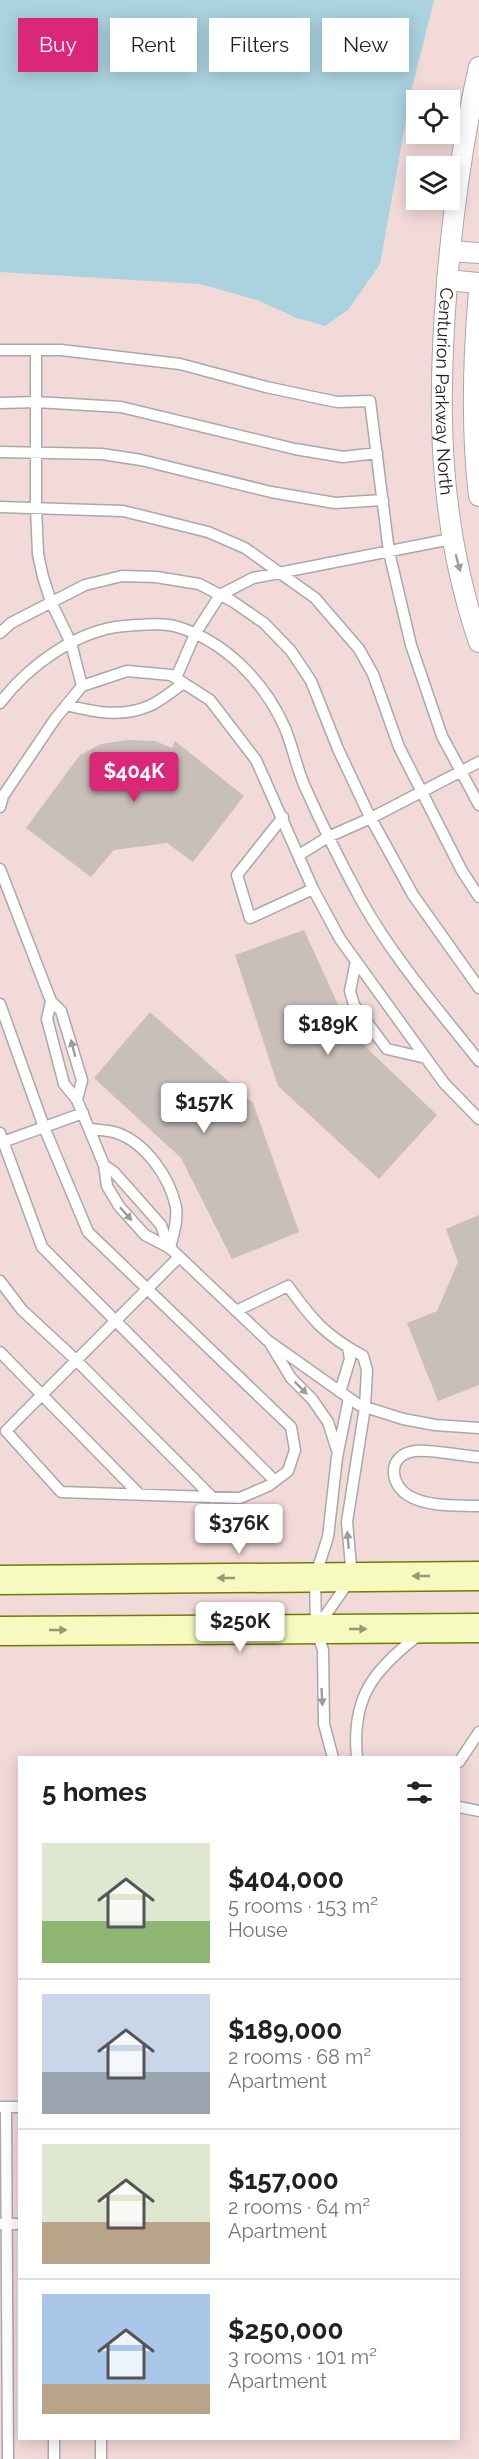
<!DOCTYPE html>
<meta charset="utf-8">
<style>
:root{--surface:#fff;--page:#f6f6f6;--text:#222;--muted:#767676;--line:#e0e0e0;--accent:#db2777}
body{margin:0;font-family:Raleway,sans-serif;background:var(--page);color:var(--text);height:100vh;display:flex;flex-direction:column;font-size:22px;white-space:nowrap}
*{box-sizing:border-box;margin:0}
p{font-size:20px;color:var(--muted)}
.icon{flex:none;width:33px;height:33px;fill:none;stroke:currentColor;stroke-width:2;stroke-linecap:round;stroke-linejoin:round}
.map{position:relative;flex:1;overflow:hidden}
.side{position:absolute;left:18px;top:1756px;width:442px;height:684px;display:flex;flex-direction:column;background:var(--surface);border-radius:0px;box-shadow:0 3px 15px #0003}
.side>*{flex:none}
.guide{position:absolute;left:18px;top:18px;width:444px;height:54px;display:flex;gap:12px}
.fabs{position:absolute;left:406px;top:90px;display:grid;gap:12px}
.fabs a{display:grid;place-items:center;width:54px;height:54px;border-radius:0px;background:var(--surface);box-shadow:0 3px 15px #0003;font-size:30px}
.price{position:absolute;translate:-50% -51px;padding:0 14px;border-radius:6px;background:#fff;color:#222;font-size:20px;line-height:39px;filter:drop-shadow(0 2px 3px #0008)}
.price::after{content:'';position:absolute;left:50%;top:36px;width:18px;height:14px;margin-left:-9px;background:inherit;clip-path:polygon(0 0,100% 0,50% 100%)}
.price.current{background:var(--accent);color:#fff}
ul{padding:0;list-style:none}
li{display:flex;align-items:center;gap:18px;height:150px;padding:0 24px}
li+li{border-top:2px solid var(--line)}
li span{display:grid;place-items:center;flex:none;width:168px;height:120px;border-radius:0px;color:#555}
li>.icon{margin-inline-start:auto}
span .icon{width:72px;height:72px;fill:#fffc;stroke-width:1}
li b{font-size:26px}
h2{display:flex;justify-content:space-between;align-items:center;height:72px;padding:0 24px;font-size:26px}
.chip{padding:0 21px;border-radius:0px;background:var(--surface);box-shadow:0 3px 15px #0003;font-size:21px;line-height:54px}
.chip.current{background:var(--accent);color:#fff}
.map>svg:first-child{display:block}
.commercial{fill:#f2dad9;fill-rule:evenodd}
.water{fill:#aad3df}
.building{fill:#c7bfb8}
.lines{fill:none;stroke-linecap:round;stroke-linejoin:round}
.lane-casing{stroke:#a9a9a9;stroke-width:13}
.street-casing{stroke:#a9a9a9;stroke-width:22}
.secondary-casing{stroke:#707d05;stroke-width:31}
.lane{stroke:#fff;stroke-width:10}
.street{stroke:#fff;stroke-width:20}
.secondary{stroke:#f7fabf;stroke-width:28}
.oneway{fill:#9c9c9c}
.oneway2{fill:#979978}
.labels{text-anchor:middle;stroke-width:5;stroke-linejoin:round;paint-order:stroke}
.street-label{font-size:18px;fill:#222;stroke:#fff}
</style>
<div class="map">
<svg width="479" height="2459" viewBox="0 0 479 2459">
<rect width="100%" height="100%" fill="#f2efe9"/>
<path class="commercial" d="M0,0H479V2459H0ZM417,100H450V134H417ZM417,166H450V200H417ZM20,1758H459V2439H20Z"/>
<path class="water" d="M0,0H434L411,92L380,264L349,309L325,326L297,318L257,300L200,284L0,272Z"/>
<path class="building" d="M128,740L155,741L172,748L175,741L244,796L193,862L167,843L114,850L91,877L26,828L80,755L101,744Z
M304,930L351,1033L437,1115L379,1179L278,1086L235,955Z
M150,1012L253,1103L299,1232L232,1259L181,1158L94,1078Z
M479,1215V1385L438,1401L407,1323L437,1311L458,1262L446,1229Z"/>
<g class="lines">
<g class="lane-casing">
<path id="lane" d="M0,350H61L180,364L266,387L337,402L370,401L389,552L411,645L442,736L479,805
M36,350V507L38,554L43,577L51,602L71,643L82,686
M0,403L36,402L121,407L295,449L343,457L377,453
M0,452L102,454L141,460L271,492L335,503L383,500
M0,507L123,511L208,532L245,548L315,598L359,649L373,674L399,747L462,871L479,897
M0,633L11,623L85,585L122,576L156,577L199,584L232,601L264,623L291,651L311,681L338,749L369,815L413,895L479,988
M176,678L195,634L220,595L253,578L451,539
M0,703C28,666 77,630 124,626C141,625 162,622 178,627C226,642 264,682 284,726C293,746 296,767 305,787C322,825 341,863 361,900C394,959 438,1009 479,1061
M66,705C94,712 121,718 149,706C161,701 173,690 184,683
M0,807L3,796L55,719L82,686L127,671L171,675L210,700L256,760L313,889L340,939L444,1083L479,1119
M283,817L237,875L250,918L313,889
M299,855L328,837L371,818L479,762
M0,869L51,1001L61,1011L82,1080L77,1100
M356,961L350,991L354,1005L387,1049L426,1058
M51,1001L47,1019L64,1084L77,1100L104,1165L107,1186L119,1206L145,1235L170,1248L267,1340L359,1405L403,1419L435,1425L479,1428
M0,1004L44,1127L88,1232L291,1427L295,1450L288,1471L268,1486L240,1498L61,1492L6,1431L179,1257
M90,1129C98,1130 109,1130 117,1133C146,1143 170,1178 176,1207C178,1221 173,1235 170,1248
M0,1133L42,1247L275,1481
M0,1143L83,1113
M104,1165L114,1172L161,1225L169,1248
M0,1281L22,1310L76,1360L213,1498
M236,1311L288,1286C313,1321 325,1335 363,1356L367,1370L365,1407L347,1522L352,1577L318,1626
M271,1345L291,1378L312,1399L328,1422L337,1450
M0,1352L140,1495
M340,1392L350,1359L348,1347
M479,1457C462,1456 431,1449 415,1451C386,1455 389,1486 411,1497C430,1507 457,1505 479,1506
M333,1758L324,1724L323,1650L316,1629L315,1577L328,1537L337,1457L349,1398
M357,1758C351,1698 373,1670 419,1635
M459,1762L479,1732
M459,1807L479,1811
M0,2107H20
M6,2107L8,2459
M0,2224H20
M54,2439V2459
M101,2459V2439"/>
</g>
<g class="street-casing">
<g id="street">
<path id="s1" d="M479,67C463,138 453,210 447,283C437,407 438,522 479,642"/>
<path d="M450,251L479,253"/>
<path d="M447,280L479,283"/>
<path d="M479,292C473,360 471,428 479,496"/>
</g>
</g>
<g class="secondary-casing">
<path id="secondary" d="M0,1580L479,1576
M0,1631L479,1628"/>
</g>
<use href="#lane" class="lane"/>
<use href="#street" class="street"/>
<use href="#secondary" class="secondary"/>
</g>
<defs><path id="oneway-solid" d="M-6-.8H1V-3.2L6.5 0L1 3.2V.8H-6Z" transform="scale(1.5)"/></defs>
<g class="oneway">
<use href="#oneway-solid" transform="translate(458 563) rotate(75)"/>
<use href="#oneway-solid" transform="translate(73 1048) rotate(-105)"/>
<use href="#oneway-solid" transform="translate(126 1214) rotate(48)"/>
<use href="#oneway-solid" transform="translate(301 1388) rotate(45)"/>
<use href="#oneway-solid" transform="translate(348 1540) rotate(-95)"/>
<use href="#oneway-solid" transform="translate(322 1697) rotate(87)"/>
</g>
<g class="oneway2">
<use href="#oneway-solid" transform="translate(421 1576) rotate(180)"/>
<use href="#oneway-solid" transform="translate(226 1578) rotate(180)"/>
<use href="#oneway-solid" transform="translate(358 1629)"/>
<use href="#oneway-solid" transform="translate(58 1630)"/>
</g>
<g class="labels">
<g class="street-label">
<text dy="6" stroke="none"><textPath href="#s1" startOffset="327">Centurion Parkway North</textPath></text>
</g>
</g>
</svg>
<div class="fabs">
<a><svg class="icon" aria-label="locate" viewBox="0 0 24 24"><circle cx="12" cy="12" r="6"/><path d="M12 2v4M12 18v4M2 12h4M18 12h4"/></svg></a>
<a><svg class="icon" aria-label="layers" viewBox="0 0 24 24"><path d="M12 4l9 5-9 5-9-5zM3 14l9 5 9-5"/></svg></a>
</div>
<b class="price current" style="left:134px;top:803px">$404K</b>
<b class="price" style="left:328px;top:1056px">$189K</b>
<b class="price" style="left:204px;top:1134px">$157K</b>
<b class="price" style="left:239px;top:1555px">$376K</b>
<b class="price" style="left:240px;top:1653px">$250K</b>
<div class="guide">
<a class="chip current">Buy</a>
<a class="chip">Rent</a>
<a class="chip">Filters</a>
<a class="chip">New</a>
</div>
<section class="side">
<h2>5 homes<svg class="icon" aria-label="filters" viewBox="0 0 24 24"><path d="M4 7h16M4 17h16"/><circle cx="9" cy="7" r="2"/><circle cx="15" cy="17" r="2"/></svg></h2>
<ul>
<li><span style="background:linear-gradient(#dfe7d0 65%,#8fb573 0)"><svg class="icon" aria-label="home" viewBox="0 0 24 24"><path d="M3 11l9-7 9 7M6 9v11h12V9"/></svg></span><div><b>$404,000</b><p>5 rooms · 153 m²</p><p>House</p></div></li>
<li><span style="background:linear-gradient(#c9d6e8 65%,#9aa5b1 0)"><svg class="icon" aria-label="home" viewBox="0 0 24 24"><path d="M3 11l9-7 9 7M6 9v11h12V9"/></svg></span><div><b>$189,000</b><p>2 rooms · 68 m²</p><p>Apartment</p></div></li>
<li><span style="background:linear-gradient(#dfe7d0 65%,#b9a48a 0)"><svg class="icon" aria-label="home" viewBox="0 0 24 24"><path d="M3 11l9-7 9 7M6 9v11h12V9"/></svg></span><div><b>$157,000</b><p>2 rooms · 64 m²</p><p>Apartment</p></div></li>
<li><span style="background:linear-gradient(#a9c7e8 75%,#b9a48a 0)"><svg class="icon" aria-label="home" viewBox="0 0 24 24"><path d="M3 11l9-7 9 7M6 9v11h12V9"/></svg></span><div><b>$250,000</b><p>3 rooms · 101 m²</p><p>Apartment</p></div></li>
</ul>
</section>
</div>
